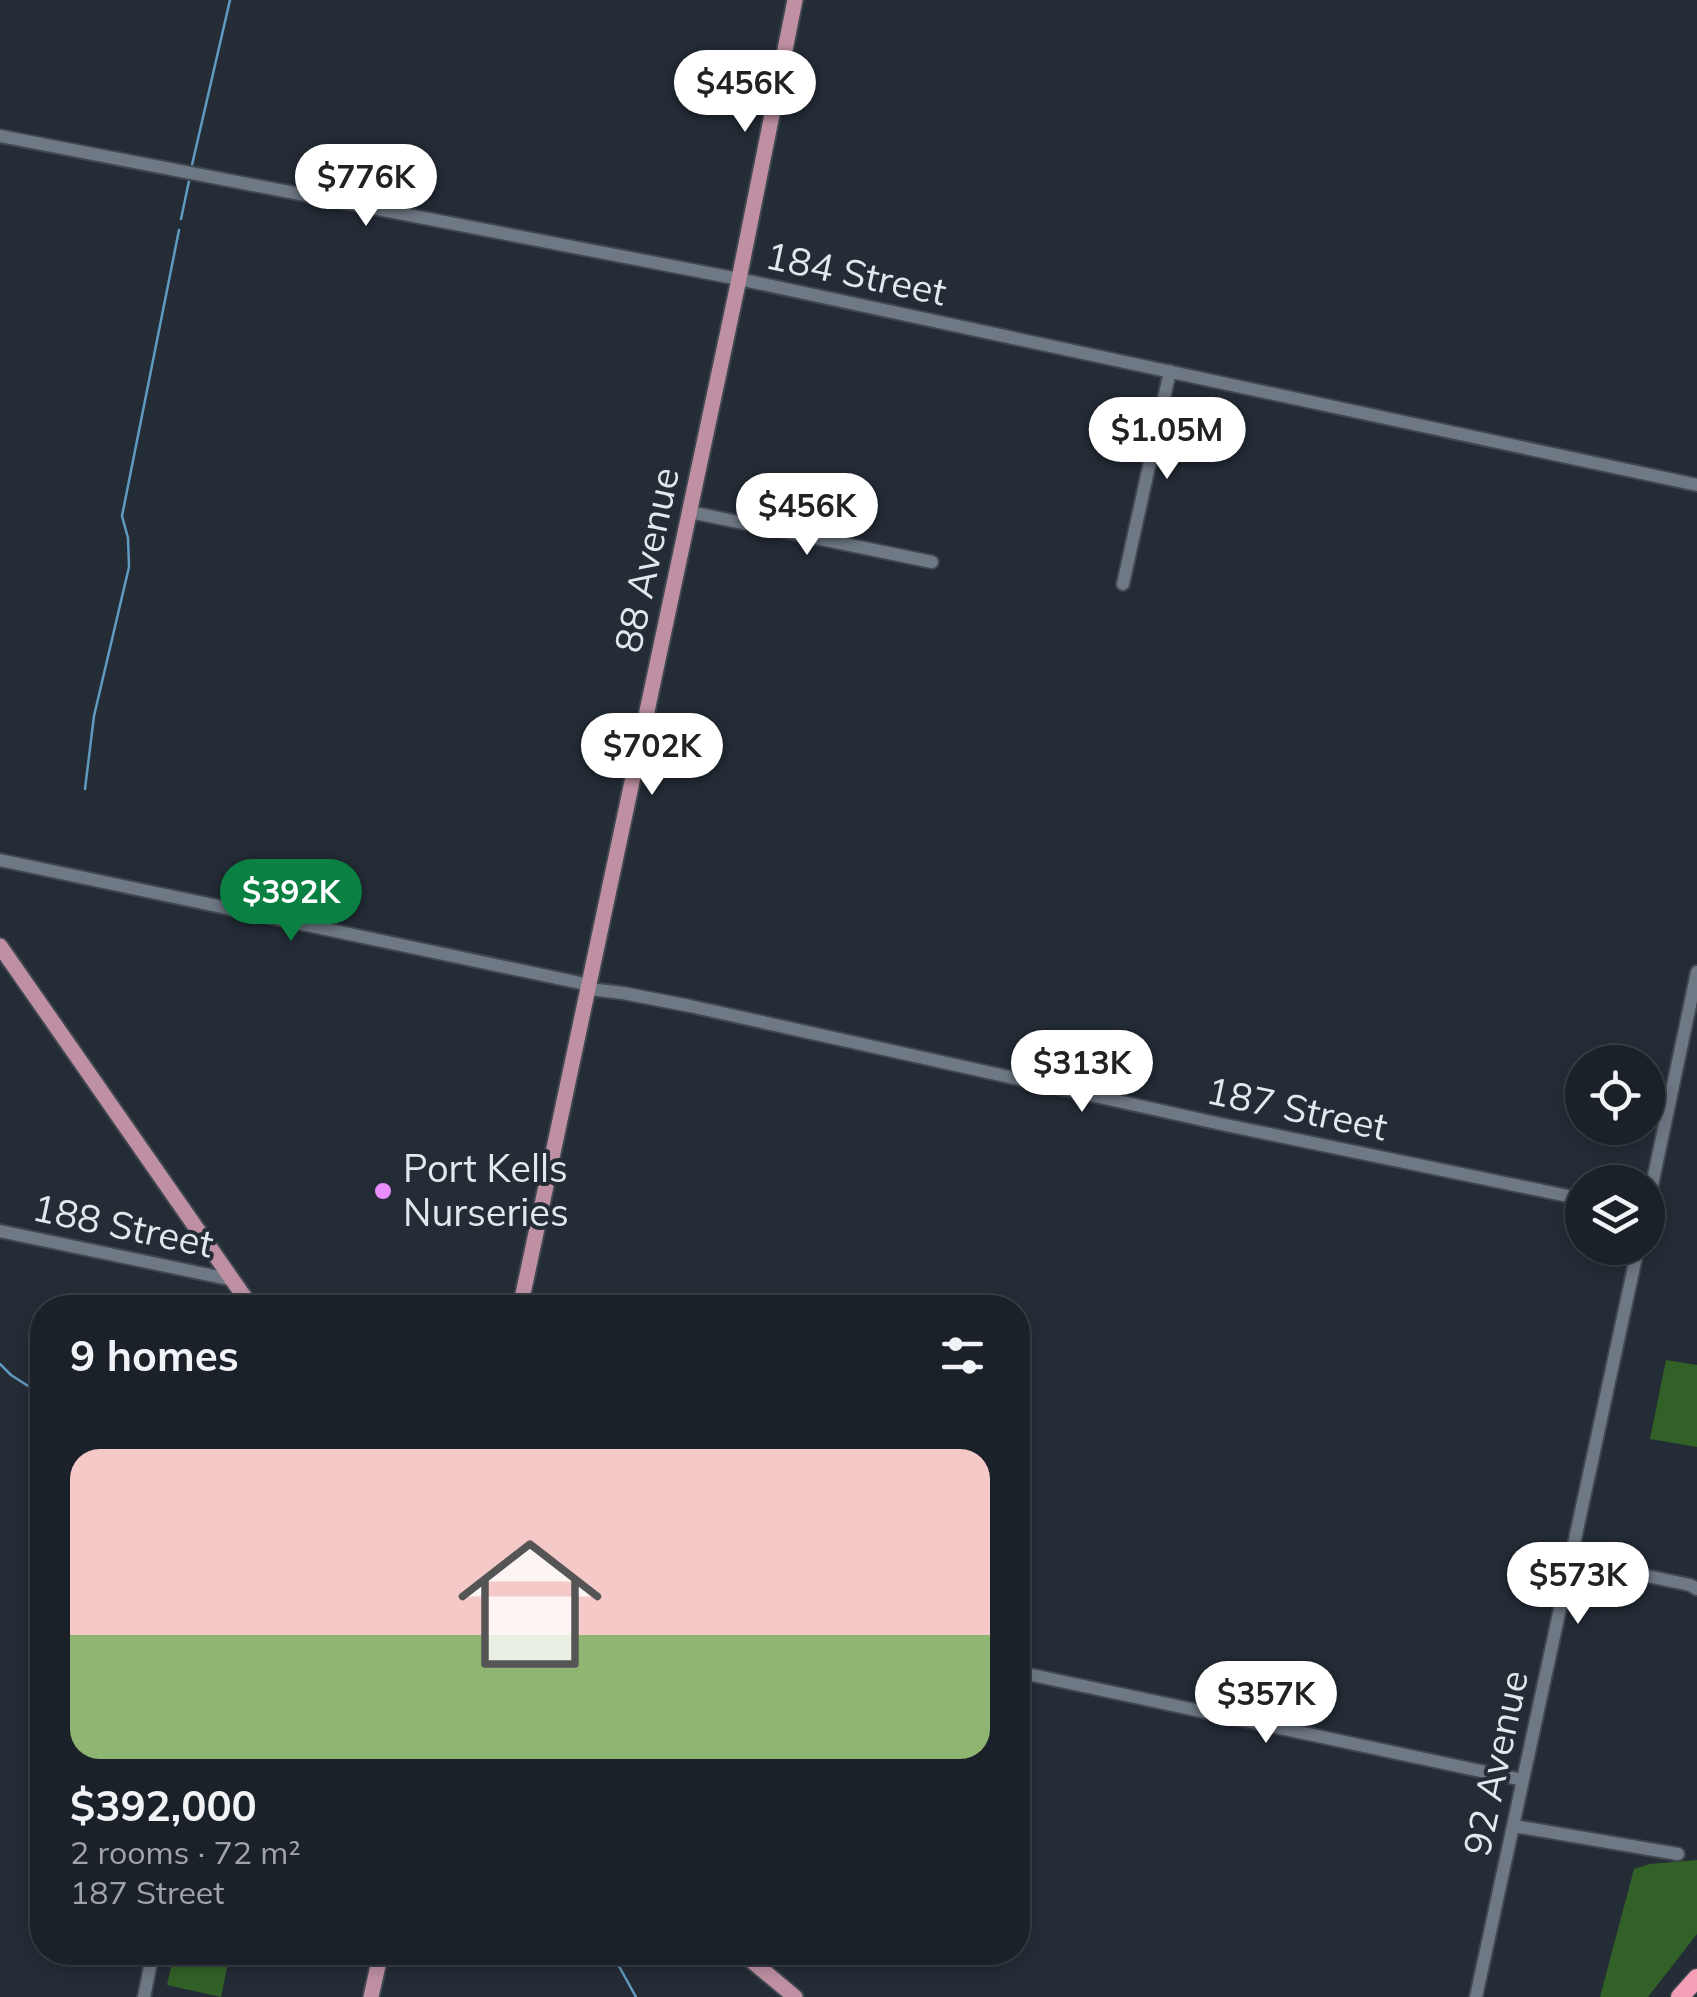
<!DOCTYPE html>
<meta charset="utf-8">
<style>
:root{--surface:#1b2128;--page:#242930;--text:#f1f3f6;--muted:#a0a3a8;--line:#393e45;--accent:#0b8043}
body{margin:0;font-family:Mulish,sans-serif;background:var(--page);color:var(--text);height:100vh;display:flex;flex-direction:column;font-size:38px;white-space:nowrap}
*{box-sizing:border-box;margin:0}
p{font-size:32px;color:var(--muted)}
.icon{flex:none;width:55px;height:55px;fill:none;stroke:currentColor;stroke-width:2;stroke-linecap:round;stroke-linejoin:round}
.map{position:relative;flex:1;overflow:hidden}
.sheet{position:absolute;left:30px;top:1295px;width:1000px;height:670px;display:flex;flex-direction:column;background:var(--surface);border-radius:40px;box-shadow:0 5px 15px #0003,0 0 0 2px var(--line)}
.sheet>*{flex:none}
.buttons{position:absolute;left:1565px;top:1045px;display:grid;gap:20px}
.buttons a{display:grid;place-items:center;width:100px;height:100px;border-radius:50%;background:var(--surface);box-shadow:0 5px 15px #0003,0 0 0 2px var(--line);font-size:50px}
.price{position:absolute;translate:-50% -85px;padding:0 22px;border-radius:35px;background:#fff;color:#222;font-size:32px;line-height:65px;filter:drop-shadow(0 2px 5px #0008)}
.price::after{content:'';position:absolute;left:50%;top:60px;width:30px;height:22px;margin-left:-15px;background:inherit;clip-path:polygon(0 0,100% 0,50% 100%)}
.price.current{background:var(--accent);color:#fff}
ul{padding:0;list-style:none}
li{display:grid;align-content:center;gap:20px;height:530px;padding:0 40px}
li span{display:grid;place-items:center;height:310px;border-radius:30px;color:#555}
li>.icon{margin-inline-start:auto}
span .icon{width:180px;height:180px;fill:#fffc;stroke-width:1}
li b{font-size:42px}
h2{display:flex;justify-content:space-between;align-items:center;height:120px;padding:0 40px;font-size:42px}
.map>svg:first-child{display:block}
.green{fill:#326127}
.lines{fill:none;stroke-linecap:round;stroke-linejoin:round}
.stream{stroke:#619ac0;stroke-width:2.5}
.minor-casing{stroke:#40474f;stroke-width:16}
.major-casing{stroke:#40474f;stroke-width:19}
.highway-casing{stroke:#40474f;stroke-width:21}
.minor{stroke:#6f7985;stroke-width:12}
.major{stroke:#bf90a3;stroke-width:15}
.highway{stroke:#f49fb7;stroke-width:18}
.poi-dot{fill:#e98dfe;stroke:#242c36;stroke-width:4}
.labels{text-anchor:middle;stroke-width:8;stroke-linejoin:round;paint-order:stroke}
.street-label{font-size:38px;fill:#e2e8ee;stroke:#242c36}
.poi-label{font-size:38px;fill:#e2e8ee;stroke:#242c36;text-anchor:start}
</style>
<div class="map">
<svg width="1697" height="1997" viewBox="0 0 1697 1997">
<rect width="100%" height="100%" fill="#242c36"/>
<path class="green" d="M1666,1360L1697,1365V1447L1650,1439Z
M1697,1860V1934L1648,1997H1600L1634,1869L1650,1864Z
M174,1953H230L221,1997L167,1985Z"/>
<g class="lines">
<path class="stream" d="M192,165L230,0
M181,219L189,181
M85,789L94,716L129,567L128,538L122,516L179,230
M0,1364L11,1375L42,1395
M607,1952L620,1968L636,1997"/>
<g class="minor-casing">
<path id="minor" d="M0,136L739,279L1697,485
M690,512L932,562
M1123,584L1170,371
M0,860L590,985
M589,989L623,993L690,1006L1221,1124L1582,1199
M1648,1204L1697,972
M0,1231L233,1280
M1571,1560L1690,1585L1697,1589
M1018,1672L1523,1780
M1514,1826L1678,1854
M144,1997L153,1952
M1476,1997L1638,1248"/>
</g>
<g class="major-casing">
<path id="major" d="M0,946L252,1308
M520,1308L739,279L795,0
M741,1952L795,1997
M371,1997L381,1952"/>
</g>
<g class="highway-casing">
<path id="highway" d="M1680,1997L1697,1978"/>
</g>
<use href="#minor" class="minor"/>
<use href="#major" class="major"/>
<use href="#highway" class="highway"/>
</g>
<circle class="poi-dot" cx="383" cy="1191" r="10"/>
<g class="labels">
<g class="street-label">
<text transform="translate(856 274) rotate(12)" y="13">184 Street</text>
<text transform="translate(647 560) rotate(-78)" y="13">88 Avenue</text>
<text transform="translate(1297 1109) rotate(12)" y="13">187 Street</text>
<text transform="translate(123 1226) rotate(12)" y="13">188 Street</text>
<text transform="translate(1496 1763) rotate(-78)" y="13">92 Avenue</text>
</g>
<g class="poi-label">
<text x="403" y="1182">Port Kells<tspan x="403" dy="44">Nurseries</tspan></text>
</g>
</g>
</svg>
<div class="buttons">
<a><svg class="icon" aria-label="locate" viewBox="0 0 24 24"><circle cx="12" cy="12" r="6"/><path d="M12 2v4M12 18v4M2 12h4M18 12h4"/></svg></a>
<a><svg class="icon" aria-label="layers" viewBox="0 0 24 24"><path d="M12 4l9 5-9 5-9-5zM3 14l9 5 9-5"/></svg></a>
</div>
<b class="price" style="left:745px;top:135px">$456K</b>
<b class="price" style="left:366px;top:229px">$776K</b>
<b class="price" style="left:1167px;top:482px">$1.05M</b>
<b class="price" style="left:807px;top:558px">$456K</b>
<b class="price" style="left:652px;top:798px">$702K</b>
<b class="price current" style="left:291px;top:944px">$392K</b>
<b class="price" style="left:1082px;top:1115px">$313K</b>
<b class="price" style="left:1578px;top:1627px">$573K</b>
<b class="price" style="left:1266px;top:1746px">$357K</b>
<section class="sheet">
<h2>9 homes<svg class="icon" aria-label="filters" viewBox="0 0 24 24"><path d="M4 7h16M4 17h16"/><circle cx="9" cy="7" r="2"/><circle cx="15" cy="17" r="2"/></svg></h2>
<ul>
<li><span style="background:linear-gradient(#f6c9c9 60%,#8fb573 0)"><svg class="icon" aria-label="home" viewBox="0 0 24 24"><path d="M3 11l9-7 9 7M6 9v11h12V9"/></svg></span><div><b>$392,000</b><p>2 rooms · 72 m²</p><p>187 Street</p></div></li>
</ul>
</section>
</div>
